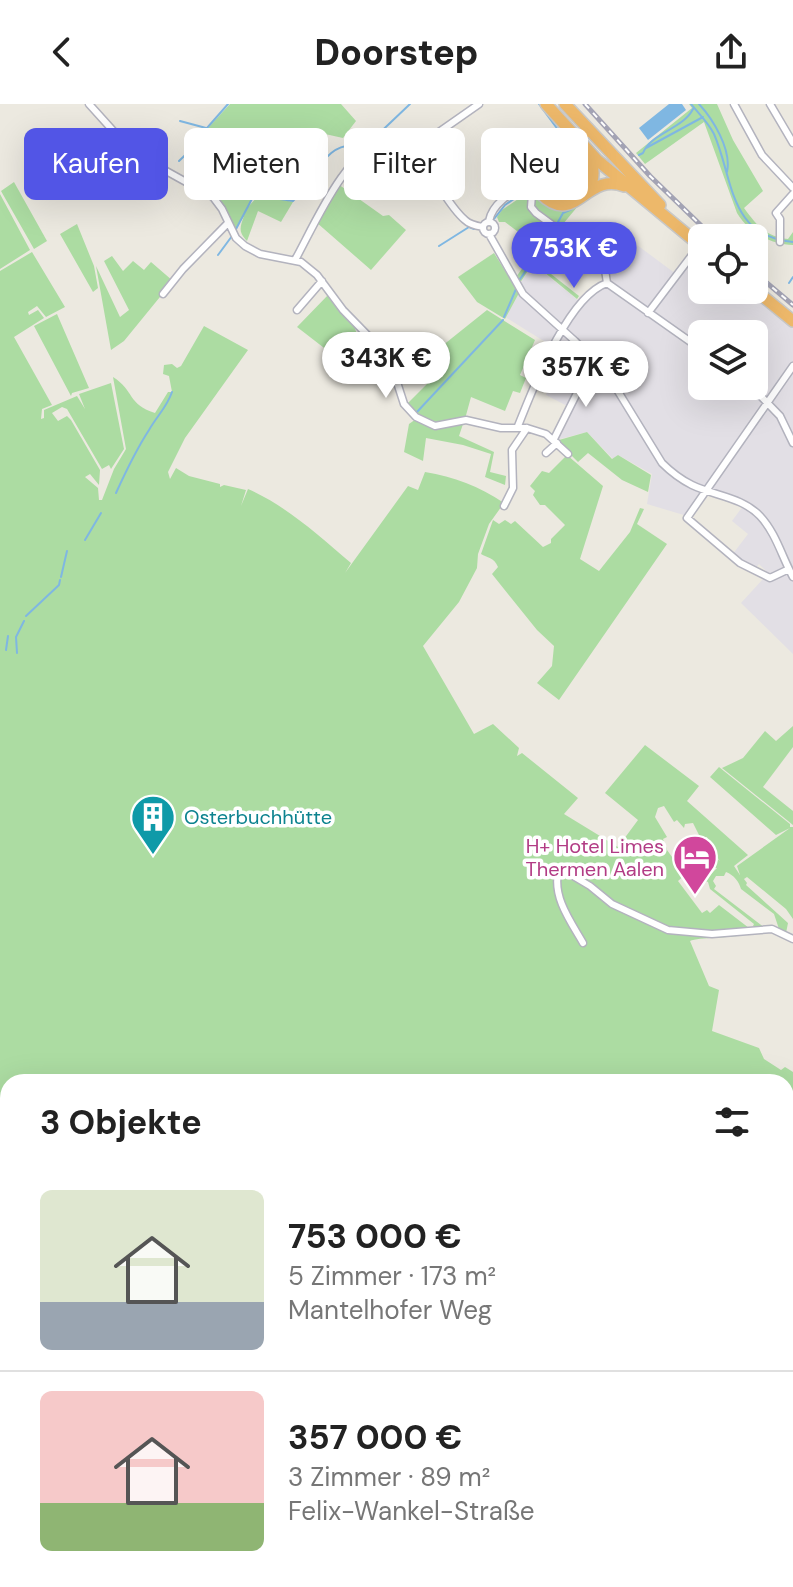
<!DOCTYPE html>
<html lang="de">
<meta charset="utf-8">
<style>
:root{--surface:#fff;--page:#f2f2f2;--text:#222;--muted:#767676;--line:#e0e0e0;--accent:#5255e6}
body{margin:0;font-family:"DM Sans",sans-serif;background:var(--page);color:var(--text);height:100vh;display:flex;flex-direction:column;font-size:30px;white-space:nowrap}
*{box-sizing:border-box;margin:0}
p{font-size:26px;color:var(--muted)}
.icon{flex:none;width:44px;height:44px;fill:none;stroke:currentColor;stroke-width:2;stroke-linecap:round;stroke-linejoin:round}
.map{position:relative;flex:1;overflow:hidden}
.drawer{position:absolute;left:0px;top:970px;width:794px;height:514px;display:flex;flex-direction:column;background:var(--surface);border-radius:24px 24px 0 0;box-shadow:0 8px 32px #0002}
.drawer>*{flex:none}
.banner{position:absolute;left:24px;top:24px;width:746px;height:72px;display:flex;gap:16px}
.fabs{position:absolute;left:688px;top:120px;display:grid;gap:16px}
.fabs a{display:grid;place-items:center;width:80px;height:80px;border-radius:12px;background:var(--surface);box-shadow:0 8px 32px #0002;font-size:40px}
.price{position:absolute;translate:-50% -68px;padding:0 18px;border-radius:28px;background:#fff;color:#222;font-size:26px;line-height:52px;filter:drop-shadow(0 2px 4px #0008)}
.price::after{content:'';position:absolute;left:50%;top:48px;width:24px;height:18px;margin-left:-12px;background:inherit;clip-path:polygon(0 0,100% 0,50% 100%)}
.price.on{background:var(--accent);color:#fff}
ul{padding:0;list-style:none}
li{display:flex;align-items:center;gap:24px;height:200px;padding:0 40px}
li+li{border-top:2px solid var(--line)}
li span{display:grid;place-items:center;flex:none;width:224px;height:160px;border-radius:12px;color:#555}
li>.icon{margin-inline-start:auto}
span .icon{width:96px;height:96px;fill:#fffc;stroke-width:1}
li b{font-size:34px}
h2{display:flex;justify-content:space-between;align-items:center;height:96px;padding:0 40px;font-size:34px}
.tag{padding:0 28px;border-radius:12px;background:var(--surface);box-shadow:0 8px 32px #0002;font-size:28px;line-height:72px}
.tag.on{background:var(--accent);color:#fff}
header{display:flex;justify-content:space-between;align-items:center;height:104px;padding:0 40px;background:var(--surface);font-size:36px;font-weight:800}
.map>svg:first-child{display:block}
.industrial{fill:#e2dfe5;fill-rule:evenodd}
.green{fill:#acdca2}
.water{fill:#7fb7e2}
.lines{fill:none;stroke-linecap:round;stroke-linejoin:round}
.stream{stroke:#7fb7e2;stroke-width:2}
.minor-casing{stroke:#b3b3be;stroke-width:9}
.highway-casing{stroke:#c8c8c8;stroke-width:14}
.minor{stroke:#fff;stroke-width:6}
.highway{stroke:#edb86a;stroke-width:11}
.rail-casing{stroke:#a3a3b4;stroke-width:5}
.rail{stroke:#fff;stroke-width:2;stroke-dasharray:6;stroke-linecap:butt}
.highway-bridge-casing{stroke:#c8c8c8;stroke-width:14;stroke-linecap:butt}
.highway-bridge{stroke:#edb86a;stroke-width:11}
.labels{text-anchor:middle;stroke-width:7;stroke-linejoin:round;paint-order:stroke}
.culture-label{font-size:20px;fill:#0d838f;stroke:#fff;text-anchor:start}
.hotel-label{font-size:20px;fill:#b23c85;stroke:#fff;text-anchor:end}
</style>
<header><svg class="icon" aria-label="back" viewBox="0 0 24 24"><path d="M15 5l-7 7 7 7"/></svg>Doorstep<svg class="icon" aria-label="share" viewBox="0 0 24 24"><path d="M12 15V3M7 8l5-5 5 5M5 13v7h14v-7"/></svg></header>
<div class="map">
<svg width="793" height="1483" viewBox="0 0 793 1483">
<rect width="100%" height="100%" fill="#ece9e0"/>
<path class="industrial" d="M633,138L676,170L695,146L702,151V186H747L793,220V550L741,499L763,475L766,467L759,460L754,466L732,451L748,430L732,417L743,402L706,387L687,412L647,400L652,370L618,351L613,355L587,328L556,336L571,304L546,291L563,249L505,213L518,188L519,181L533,160L584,201ZM702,230H754V282H702Z"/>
<path class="green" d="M230,0H341L356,17L343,34L316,28L288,64L274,54L247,104L259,91L293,98L281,118L258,107L247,137C238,128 240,123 244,112L233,129L218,99L260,43L242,29L217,54L206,45L208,24Z
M689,0H717L733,36L763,87L744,104C757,122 766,132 788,135L793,128V141C770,140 749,129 737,109L704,18L645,60L636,49L692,4Z
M14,78L47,137L34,145L1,87Z
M338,80L383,112L389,111L406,126L371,166L316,118Z
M0,90L30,146L0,165Z
M521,93L528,96L529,103L537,106L533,96L537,93L578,102L563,120L565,123L561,128L565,132L559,141L555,138L537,159L579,192L577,195L533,159L520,179L516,173L538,143L505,118H499L497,113L502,106Z
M77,120L94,162L98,184L93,188L60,130Z
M32,148L65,203L46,213L37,202L28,208L29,211L38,206L44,214L14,233L52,301L42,305L41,315L44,314V306L77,292L85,305L79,290L111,279L124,345L111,365L109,361L102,365L67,305L62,303L52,309L58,317L67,312L71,316L100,366L99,381L90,370L85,373L98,384L99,396H102L114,365L126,345L113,273C135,287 127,300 155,309L168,288H172L169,272L163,270L164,261L172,260L177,264L181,262L204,222L248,246L185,334L168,368L170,375L176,364L189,372L220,380V383L224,381L246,386L241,402L248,385C288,403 318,431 351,459L345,469L408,382L418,386L425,368C454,373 479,382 504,399L489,420L478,450L477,464L459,498L423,542L474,630L493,620L519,644L517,652L522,649L578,694L564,710L618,743L638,716L605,689L645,641L699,682L687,697L748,751L734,762L740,771L737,762L790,724L776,731L710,673L719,663L790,720V723H793V815L786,805L747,773L744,775L747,779L746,781L788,819L786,829L779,825L774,810L741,785C739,778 734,771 726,768L724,772H716L713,777L716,782L714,785L765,824L753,822L754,820L710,785L708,778L703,776L696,783L675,754L682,748L694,762L701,757L709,767L707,769L710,771L717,764H713L704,754L710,748L720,757L710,744L707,733L701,735L693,719L685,720L684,724L677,716L674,718L664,702L658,704L655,713L667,733L663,735L667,746L685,771L678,777L702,809L707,806L710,809L719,801L749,824L743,831C730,834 699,833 690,837L709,882L719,886L712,927L759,944L764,955L781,966L785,963L793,968V1483H272L279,1476H786V978H8V1385L0,1384V167Z
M494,149L519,189L505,215L477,198L458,173Z
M112,152L123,167L133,157L144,166L151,158L173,177L124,237L111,246L96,162L120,213L129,206L104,157Z
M329,190L354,222L357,230L341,257L297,223Z
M487,206L535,236L520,271L526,274L520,289L513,287L505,307L471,293L465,315C434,322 431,322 406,301L436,271L422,258Z
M57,210L89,284L72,289L71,292L34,222Z
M416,315L427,321L464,317L459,332L494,348L490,368L506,372L505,381L485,373L491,350L463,341L426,334L423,357L404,348L409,320Z
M587,328L612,355L618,351L651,371L648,388L622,376L588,349L578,358L559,339V336Z
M567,351L603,382L580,455L599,467L630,428L640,404L644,405L637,420L667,440L559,596L537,579L552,562L554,542L537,526L492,470L498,463C494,453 487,454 481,450L493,416L499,420L505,416L511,420L515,417L543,443L551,439V435L565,421L545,401H540L533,391L535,387L530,382L542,367L549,369Z
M793,622V643L763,683L793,707V721L722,664L743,654L765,627L776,637Z
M0,1389L8,1391V1476H29L23,1483H0Z
M32,1476H129L134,1483H25Z"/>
<path class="water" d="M669,0H682L686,6L648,36L639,24Z"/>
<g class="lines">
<path class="stream" d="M539,0L567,38
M691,0C699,10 708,18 714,30C734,76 728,132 793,138
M699,0C712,14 732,45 727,68
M180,17L206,24
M369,39L410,0
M646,44L703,13
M576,48L585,59
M639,51L643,49C651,29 683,25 693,5
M179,57L202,35L207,24L228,0
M538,95L550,103
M494,115L505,101L521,90
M558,118L563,109L572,105
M235,127L254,91L293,97C314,77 326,33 361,43
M439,142L469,123L474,125
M218,151L232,132
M520,175C529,164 532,150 547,142L548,133L554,127
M789,179L793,173
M504,213L516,185
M416,309L503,216
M116,389C126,367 136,346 149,326C157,312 167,303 172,288
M85,436L101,409
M61,473L67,447
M26,512L59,481L60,476
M6,546L8,532
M17,549L16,533L24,517"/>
<g class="minor-casing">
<path id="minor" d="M89,0L126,41L141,53L213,93L222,105L236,134L245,142L260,150L301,158L317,171L343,206L380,244L394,269L404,300L416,313L435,322L466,316L501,324H527L546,330L568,350
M734,0L762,51L793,84
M770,0L793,39
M422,46C423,61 453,106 465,116C470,121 477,122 483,123
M422,46L429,35L479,0
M517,54L530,75
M525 82a9 9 0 1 1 18 0a9 9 0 1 1-18 0Z
M532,91L531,103L536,109L604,159L607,179
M489,117C492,101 510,87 526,84
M483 124a6 6 0 1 1 12 0a6 6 0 1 1-12 0Z
M489,130L523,190L575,237L608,271L662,359C671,368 680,375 692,381C715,392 742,393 760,412C776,429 782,453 793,473
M780,138V115L776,109L793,90
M295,156C312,126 348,41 385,39C397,38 410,43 422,46
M607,179L702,246
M163,190L183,165L228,119
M297,206L322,177
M648,209L692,151
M751,282L780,312L793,339
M518,322C533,285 567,193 607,179
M554,335L581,281L600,261
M546,349L557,339
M504,402L513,384L512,346L527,324
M789,465L770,474L740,459L687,414L793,262
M583,839C571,818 553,794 558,769L563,766L590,782L612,800L668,826L712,830L772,825L793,835"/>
</g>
<g class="highway-casing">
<path id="highway" d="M546,0L597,56L702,143
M565,0L660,101
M537,74L542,65L566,44
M588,87C595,74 595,63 588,51
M540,89C575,125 586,67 624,82
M754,185L793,217"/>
</g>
<use href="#minor" class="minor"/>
<use href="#highway" class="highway"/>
<g class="rail-casing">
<path id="rail" d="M585,0L650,72L714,134
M754,168L793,201"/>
</g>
<use href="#rail" class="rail"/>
<g class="highway-bridge-casing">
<path id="highway-bridge" d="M566,44L584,29"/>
</g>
<use href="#highway-bridge" class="highway-bridge"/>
</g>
<defs>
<g id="building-pin" transform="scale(2.3)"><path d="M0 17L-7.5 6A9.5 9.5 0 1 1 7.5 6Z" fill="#0f9aa8" stroke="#fff"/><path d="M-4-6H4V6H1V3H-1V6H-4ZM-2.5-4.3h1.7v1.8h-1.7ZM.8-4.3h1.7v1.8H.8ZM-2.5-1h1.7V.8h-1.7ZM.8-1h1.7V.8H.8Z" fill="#fff"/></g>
<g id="hotel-pin" transform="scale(2.3)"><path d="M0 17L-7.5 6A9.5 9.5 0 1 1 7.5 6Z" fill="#d1479c" stroke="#fff"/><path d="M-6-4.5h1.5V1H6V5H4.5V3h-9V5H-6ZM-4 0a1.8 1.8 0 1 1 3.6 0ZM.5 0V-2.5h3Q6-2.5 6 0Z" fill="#fff"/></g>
</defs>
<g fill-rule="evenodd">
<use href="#building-pin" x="153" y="713"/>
<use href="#hotel-pin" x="695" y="753"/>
</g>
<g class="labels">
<g class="culture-label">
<text x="184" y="720">Osterbuchhütte</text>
</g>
<g class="hotel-label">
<text x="664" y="749">H+ Hotel Limes<tspan x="664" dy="23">Thermen Aalen</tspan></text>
</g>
</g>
</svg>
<div class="fabs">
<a><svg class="icon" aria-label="locate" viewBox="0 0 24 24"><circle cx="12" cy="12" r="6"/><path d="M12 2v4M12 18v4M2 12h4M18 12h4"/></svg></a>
<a><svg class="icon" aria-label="layers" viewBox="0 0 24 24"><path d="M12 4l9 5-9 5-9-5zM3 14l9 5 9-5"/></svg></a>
</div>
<b class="price on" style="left:574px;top:186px">753K €</b>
<b class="price" style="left:386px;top:296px">343K €</b>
<b class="price" style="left:586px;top:305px">357K €</b>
<div class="banner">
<a class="tag on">Kaufen</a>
<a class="tag">Mieten</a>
<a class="tag">Filter</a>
<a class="tag">Neu</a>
</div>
<section class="drawer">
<h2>3 Objekte<svg class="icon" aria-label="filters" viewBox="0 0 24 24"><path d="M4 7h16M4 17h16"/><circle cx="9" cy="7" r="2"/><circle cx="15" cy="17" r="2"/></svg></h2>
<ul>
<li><span style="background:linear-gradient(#dfe7d0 70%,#9aa5b1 0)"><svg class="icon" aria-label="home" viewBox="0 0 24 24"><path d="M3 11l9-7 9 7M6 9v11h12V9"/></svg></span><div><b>753 000 €</b><p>5 Zimmer · 173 m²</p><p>Mantelhofer Weg</p></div></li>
<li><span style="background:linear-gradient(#f6c9c9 70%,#8fb573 0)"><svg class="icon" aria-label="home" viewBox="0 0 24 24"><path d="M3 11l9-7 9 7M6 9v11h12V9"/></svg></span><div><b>357 000 €</b><p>3 Zimmer · 89 m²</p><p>Felix-Wankel-Straße</p></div></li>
</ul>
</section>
</div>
